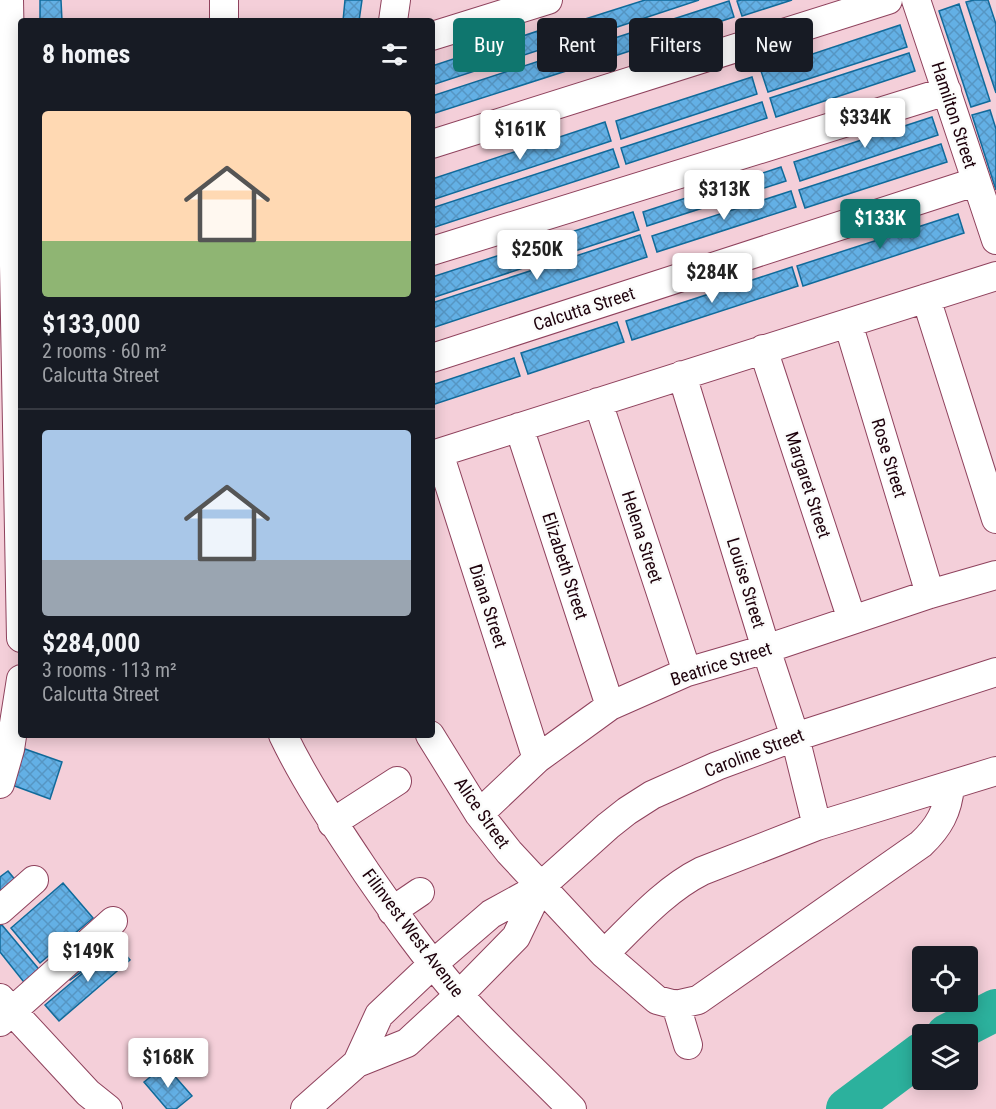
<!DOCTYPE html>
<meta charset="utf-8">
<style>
:root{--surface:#171b24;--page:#20242c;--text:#f1f3f6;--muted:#9ea1a6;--line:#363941;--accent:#0f766e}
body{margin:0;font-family:"Roboto Condensed",sans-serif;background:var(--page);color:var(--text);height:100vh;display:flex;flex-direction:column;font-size:22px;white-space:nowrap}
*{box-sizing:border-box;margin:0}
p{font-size:20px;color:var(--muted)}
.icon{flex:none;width:33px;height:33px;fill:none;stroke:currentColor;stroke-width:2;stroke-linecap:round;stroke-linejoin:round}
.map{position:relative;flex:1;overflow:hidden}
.panel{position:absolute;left:18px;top:18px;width:417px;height:720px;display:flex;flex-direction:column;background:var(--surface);border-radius:6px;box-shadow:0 3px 15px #0003}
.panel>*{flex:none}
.hud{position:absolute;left:453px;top:18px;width:453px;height:54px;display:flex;gap:12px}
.tools{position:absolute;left:912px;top:946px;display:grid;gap:12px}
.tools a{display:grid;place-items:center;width:66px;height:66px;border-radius:6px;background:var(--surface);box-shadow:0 3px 15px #0003;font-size:30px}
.price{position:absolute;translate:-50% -51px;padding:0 14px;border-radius:6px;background:#fff;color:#222;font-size:20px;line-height:39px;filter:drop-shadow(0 2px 3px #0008)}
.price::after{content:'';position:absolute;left:50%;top:36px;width:18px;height:14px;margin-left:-9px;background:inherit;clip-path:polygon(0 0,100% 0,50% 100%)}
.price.selected{background:var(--accent);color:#fff}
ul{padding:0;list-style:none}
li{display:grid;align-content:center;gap:12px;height:318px;padding:0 24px}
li+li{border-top:2px solid var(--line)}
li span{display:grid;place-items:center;height:186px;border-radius:6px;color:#555}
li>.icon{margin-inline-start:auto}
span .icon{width:108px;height:108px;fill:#fffc;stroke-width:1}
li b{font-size:26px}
h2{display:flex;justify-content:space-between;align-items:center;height:72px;padding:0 24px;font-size:26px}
.chip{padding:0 21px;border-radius:6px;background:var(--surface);box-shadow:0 3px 15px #0003;font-size:21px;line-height:54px}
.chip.selected{background:var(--accent);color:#fff}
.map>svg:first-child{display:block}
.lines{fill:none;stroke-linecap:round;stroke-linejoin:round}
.river{stroke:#2cb19d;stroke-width:42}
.building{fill:url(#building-cross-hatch);stroke:#116a9a;stroke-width:1.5}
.minor-casing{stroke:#8f425d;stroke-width:30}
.minor{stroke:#fff;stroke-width:28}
.labels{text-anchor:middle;stroke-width:5;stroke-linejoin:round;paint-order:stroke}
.street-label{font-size:18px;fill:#1e020c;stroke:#fbfcfb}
</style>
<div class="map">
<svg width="996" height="1109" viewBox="0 0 996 1109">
<defs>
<pattern id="building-cross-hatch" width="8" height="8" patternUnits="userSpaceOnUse" patternTransform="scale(1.5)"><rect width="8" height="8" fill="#63b0e5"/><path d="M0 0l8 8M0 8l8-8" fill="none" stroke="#5696c3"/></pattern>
</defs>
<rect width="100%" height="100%" fill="#f4cfd9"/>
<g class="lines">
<path class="river" d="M947,1035L996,1010
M847,1109L922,1053"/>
</g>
<path class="building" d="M40,0H61L62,21H40Z
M345,0H362L359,21H343Z
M645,0H699L587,37L582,20Z
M741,0H792L742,16L737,1Z
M974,0H988L996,24V93L966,2Z
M729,1L734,17L596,62L590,46Z
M959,4L990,101L971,107L939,11Z
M568,21L573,39L432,85V66Z
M900,25L907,47L768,92L761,71Z
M582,47L588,64L432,114V96Z
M909,53L915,71L776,117L770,98Z
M752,77L757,94L621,139L616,121Z
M762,102L767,118L626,164L621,148Z
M990,110L996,129V190L972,115Z
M932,117L938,135L800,181L794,162Z
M605,122L611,141L432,200V179Z
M941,144L947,162L805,208L799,190Z
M613,149L619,167L432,228V208Z
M781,167L786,181L647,226L643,212Z
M791,191L796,207L657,252L652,236Z
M633,212L639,230L432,298V277Z
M958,214L964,233L803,286L797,266Z
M640,235L647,257L432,328V303Z
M792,267L798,286L632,340L626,321Z
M617,322L624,342L528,374L521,353Z
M514,358L520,376L432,405V385Z
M25,749L62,762L50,799L12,785Z
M8,871L21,887L0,904V877Z
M63,883L93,918L40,963L11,928Z
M2,925L42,973L27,986L0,952V926Z
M110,935L116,943L90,965L84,958Z
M117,944L130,960L59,1021L45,1005Z
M78,962L84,970L70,980L64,972Z
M165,1065L192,1096L176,1109H167L144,1082Z"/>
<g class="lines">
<g class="minor-casing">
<path id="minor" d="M9,0L21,638
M916,0L996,240
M224,21V0
M393,21L396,0
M432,36L548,0
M432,144L888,0
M432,251L947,91
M926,298L996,519
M848,323L930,594
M763,349L852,620
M432,358L975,182
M682,375L766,649L795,737L817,826
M598,402L687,672
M519,427L610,706
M439,453L537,759
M432,455L996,276
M283,735C306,783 336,827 366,872C395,914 425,957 459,995C495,1035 535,1071 572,1109
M430,735L479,814L509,852L604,954L657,1000L676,1005L698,1000L921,844C939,827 948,811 950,786
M0,784L10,749L21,679
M479,814L537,759L610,706L687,672L766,649L930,594L996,575
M332,823L397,781
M0,910L34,880
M392,911L420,892
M604,954C634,925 664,890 702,871L817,826L996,771
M0,998L88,1093L108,1109
M676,1005L688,1045
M0,1022L113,921
M357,1063L379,1015L433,964L491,914L540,887L608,826L627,811L652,795L717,766L795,737L996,672
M305,1109L357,1063L407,1043L459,995L516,937L540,887"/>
</g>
<use href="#minor" class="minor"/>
</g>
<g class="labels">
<g class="street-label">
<text transform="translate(954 115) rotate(72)" y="6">Hamilton Street</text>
<text transform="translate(584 309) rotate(-18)" y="6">Calcutta Street</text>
<text transform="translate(889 458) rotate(73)" y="6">Rose Street</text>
<text transform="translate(808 485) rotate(72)" y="6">Margaret Street</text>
<text transform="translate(642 537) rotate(72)" y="6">Helena Street</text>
<text transform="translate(565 566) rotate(72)" y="6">Elizabeth Street</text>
<text transform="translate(746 583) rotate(73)" y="6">Louise Street</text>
<text transform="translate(488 606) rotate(72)" y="6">Diana Street</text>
<text transform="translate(721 664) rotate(-18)" y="6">Beatrice Street</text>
<text transform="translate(754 753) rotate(-21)" y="6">Caroline Street</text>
<text transform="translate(482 813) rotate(55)" y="6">Alice Street</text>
<text transform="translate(413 933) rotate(53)" y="6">Filinvest West Avenue</text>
</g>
</g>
</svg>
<div class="tools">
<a><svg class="icon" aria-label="locate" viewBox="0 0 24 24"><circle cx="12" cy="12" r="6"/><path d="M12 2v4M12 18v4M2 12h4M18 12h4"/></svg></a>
<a><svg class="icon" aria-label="layers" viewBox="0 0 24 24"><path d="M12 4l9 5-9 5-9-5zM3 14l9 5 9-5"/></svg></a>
</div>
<b class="price" style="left:865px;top:149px">$334K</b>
<b class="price" style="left:520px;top:161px">$161K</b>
<b class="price" style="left:724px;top:221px">$313K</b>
<b class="price selected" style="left:880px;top:250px">$133K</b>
<b class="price" style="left:537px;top:281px">$250K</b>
<b class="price" style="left:712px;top:304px">$284K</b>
<b class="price" style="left:88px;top:983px">$149K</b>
<b class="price" style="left:168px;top:1089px">$168K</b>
<div class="hud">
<a class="chip selected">Buy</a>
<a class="chip">Rent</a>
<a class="chip">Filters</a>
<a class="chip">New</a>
</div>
<section class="panel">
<h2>8 homes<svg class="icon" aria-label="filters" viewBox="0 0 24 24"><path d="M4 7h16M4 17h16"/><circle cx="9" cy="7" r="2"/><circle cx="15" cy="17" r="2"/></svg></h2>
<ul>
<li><span style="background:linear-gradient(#ffd9b3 70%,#8fb573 0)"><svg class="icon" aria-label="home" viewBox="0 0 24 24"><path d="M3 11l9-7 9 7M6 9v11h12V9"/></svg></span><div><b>$133,000</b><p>2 rooms · 60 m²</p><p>Calcutta Street</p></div></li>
<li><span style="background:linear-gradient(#a9c7e8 70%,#9aa5b1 0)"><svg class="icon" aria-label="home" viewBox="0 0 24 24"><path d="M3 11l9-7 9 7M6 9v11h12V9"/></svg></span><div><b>$284,000</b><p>3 rooms · 113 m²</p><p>Calcutta Street</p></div></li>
</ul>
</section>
</div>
